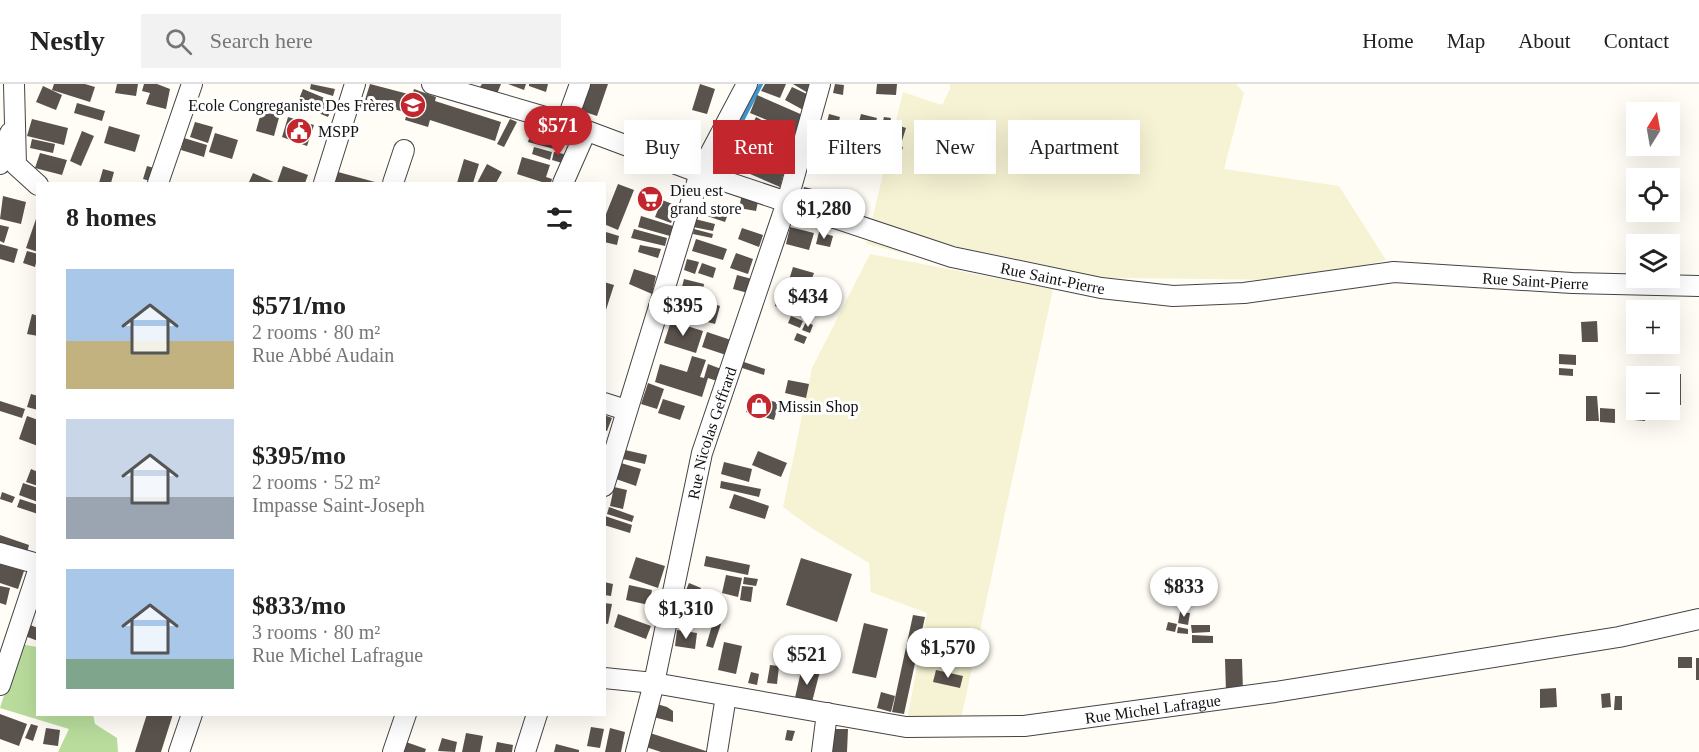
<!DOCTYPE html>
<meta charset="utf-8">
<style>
:root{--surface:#fff;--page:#f2f2f2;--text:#222;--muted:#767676;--line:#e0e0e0;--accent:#c4262e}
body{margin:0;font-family:"Times New Roman",serif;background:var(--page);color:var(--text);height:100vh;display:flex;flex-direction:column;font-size:22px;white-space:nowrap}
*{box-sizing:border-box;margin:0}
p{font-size:20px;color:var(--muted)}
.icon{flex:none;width:33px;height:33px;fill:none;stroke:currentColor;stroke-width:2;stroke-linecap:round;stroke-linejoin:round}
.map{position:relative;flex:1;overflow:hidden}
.drawer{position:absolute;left:36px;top:98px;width:570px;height:534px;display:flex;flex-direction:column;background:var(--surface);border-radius:0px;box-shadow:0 6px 24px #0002}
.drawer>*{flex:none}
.top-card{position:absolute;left:624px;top:36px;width:570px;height:54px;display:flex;gap:12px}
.needle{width:39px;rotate:11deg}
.tools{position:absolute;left:1626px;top:18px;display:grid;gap:12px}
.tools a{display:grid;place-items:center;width:54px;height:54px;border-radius:0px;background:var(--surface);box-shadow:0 6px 24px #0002;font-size:30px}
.price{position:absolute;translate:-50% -51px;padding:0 14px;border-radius:21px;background:#fff;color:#222;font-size:20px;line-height:39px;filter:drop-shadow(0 2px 3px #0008)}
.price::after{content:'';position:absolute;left:50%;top:36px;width:18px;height:14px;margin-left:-9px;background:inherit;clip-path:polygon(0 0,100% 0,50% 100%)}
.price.active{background:var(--accent);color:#fff}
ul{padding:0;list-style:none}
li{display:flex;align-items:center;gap:18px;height:150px;padding:0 30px}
li span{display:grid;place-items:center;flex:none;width:168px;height:120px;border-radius:0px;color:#555}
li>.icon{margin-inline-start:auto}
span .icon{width:72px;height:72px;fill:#fffc;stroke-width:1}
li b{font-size:26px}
h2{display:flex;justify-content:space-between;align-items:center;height:72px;padding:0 30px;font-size:26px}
.pill{padding:0 21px;border-radius:0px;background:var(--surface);box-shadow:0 6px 24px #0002;font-size:21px;line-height:54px}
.pill.active{background:var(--accent);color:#fff}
header{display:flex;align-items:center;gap:36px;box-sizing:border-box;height:84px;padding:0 30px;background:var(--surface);border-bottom:2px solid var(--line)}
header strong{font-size:28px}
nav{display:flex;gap:33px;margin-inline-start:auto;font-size:21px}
.search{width:420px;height:54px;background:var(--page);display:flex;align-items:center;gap:15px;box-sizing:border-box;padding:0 21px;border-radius:0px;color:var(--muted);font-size:22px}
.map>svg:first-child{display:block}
.farmland{fill:#f6f3d4}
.forest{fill:#b9dc9c}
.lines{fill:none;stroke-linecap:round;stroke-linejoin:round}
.stream{stroke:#3f96cf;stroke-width:4}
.building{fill:#5a524d}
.minor-casing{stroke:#444;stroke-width:22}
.minor{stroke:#fff;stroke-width:20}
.labels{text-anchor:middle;stroke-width:6;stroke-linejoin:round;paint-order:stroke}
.poi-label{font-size:16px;fill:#111;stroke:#fff;text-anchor:start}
.street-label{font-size:16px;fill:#111;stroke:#fff}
</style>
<header>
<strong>Nestly</strong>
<div class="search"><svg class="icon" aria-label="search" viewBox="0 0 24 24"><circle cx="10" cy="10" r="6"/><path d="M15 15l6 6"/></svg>Search here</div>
<nav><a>Home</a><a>Map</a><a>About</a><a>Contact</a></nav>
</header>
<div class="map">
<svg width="1699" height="668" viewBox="0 0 1699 668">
<rect width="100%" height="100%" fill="#fffdf5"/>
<path class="farmland" d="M950,0H1236L1244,9L1224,85L1339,102L1386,176L1303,196L1121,194L1024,195L1017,197L866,160L903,8L942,21L950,5Z
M870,170L1053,205L960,640L907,636L927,529L871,508L869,479L813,445L783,423L812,284Z"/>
<path class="forest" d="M20,560L37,563L38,630H93L95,640L117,654L118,668H58L69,645L0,624Z"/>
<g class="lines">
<path class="stream" d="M720,79L761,0"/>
</g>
<path class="building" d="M54,0H85L95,3L90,18L52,6Z
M117,0H138L136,12L115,9Z
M144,0H157L170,5L166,25L146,20L150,9L142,7Z
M311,0L335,5L333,12L310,5Z
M370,0L412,11L414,5L436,13L435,17L501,38L495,57L430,36L428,43L405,36L407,29L365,16Z
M482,0H501L497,10L480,3Z
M508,0H526L524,6Z
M529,0H548L546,8L529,2Z
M585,0H608L597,32L576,25Z
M700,0L715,5L707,30L692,26Z
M765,0H786L780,14L761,7Z
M793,0H812L808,9Z
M835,0L844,1L843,11L833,9Z
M877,0H897L896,11L876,10Z
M43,2L62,11L56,26L36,18Z
M792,3L811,12L805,27L785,16Z
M303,5L334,18L328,33L297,20Z
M757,11L805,32L798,49L750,29Z
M77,19L105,27L102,37L74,29Z
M262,25L280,30L274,52L256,47Z
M829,30L840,33L838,41L827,38Z
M861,30L877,34L872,50L857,46Z
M288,33L314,41L307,62L282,53Z
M756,33L773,42L770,49L753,39Z
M884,33L891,34L888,47L881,45Z
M32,35L68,44L64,61L27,52Z
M510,35L517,38L504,63L497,60Z
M195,38L213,43L208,59L190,53Z
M894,40L906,44L901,60L889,57Z
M109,42L140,51L135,68L104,59Z
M533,42L562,51L558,66L528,58Z
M82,47L94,52L81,82L70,77Z
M657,47L672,53L669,60L655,55Z
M215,49L238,56L232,75L209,68Z
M691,49L695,65L680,68L676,52Z
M821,51L839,56L835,68L818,63Z
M866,52L884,57L881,67L863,62Z
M184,54L207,61L204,73L181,66Z
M32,55L55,60L53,69L30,64Z
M740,55L787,76L780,103L729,81Z
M896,61L903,63L899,76L892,74Z
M534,63L552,68L550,76L532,70Z
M815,66L839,71L836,81L813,77Z
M554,68L564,70L562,79L552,76Z
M40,69L67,76L62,91L35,84Z
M522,73L550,81L546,93L552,95L551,99H545L517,90Z
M464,75L479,80L473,99H457Z
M487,80L502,88L496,99H477Z
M147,82L158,85L154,98L143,95Z
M283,82L308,91L305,99H277Z
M103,85L114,88L111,99H99Z
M338,88L375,98V99H335Z
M253,89L276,99L249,98Z
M618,100L634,106L618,146L604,140V135Z
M804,103L821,107L819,118L802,114Z
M640,109L658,115L655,122L637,116Z
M742,110L759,113L756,127L739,124Z
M3,112L26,118L21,140L0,135Z
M829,115L839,118L837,126L827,123Z
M662,116L678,122L671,139L655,133Z
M710,124L728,130L725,138L707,132Z
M37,132H38V168L26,164Z
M641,132L673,142L670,152L638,143Z
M695,135L715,140L713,147L693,143Z
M0,141L9,143L4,159L0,157Z
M790,143L814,149L809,166L786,160Z
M742,144L763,151L759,163L738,155Z
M634,145L667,154L665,162L631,154Z
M694,145L713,150L712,154L693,150Z
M606,148L619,152L617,161L604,158Z
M819,148L833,152L830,163L816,160Z
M696,155L727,165L723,176L692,167Z
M0,160L18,165L14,179L0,175Z
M640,161L661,165L658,174L638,168Z
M27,167L38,170L35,183L23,179Z
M736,169L753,175L748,190L730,184Z
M687,175L699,178L695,190L684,186Z
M702,179L716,184L713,194L698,189Z
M793,183L814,189L809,202L789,196Z
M634,185L656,192L652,210L629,200Z
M737,191L752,195L748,209L733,205Z
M684,195L704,200L702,211L681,207Z
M604,198L614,201L605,229H604Z
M784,198L803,202L800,215L781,210Z
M692,213L720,222L715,240L686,232Z
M777,214L787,218L784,225L775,222Z
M792,217L808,221L805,233L789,229Z
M32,230L38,232V252L27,250Z
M791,232L803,237L800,244L788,239Z
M671,237L703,247L696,269L664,259Z
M1597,237L1598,258H1582L1581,238Z
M806,238L813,241L810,249L802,246Z
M1670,240H1676L1677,254L1670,255Z
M707,248L731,256L726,271L702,263Z
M797,249L807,253L804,260L794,256Z
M1647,260H1665L1666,265L1647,267Z
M1559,270L1576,271V281L1559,280Z
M692,272L706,276L700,293L704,294L708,280L724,286L720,298L708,294L702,313L655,298L660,280L687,288Z
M741,277L765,285L764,291L739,283Z
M1559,284L1573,285V292L1559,291Z
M1631,284H1642V292H1636V298H1632Z
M1666,289L1681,290V321H1670V292H1666Z
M788,296L809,300L806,314L785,309Z
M648,299L664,305L657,325L641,320Z
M31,310L38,312V326L27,323Z
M751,311L779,319L774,336L746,328Z
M1586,312H1597L1599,337H1586Z
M663,315L685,322L680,336L658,329Z
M0,317L25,325L22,334L0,327Z
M1600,324L1615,325V339L1600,338Z
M1635,326H1646L1645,337L1634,336Z
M604,331L612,334L607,347L604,346Z
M27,332L38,336V362L19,355Z
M625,366L647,371L645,380L623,375Z
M758,367L787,379L781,393L752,381Z
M724,378L752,385L749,398L721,390Z
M621,379L641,385L636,402L616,395Z
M31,385L38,388V402L26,398Z
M721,397L761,405L759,413L720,404Z
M23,399L38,404V418L19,411Z
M614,403L627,406L623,425L610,422Z
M2,408L15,413L12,419L0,415Z
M734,410L769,422L765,435L729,424Z
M20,415L38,421V430L17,423Z
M609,423L634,432L632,438L607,430Z
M605,432L632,441L630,449L604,441Z
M0,451L29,461L26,473L0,463Z
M706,472L750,481L748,491L704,482Z
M636,473L665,482L658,504L629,494Z
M801,474L852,490L837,538L786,521Z
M0,480L24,487L18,505L0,499Z
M726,491L742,494L738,513L722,509Z
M744,493L758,495L756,502L743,500Z
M604,498L613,500L611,512L604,511Z
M689,499L701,504L698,511L686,506Z
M629,501L652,506L649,521L626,516Z
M0,502L10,504L6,521L0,519Z
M742,502L753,503L751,518L740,516Z
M696,512L711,516L709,525L694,522Z
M604,519L612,520L608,540L604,539Z
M1180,528L1190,529L1188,541L1178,539Z
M618,530L651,542L646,555L614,543Z
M913,531L925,533L904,630L892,628Z
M713,538L721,540L713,564L706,562Z
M1168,538L1177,540L1175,548L1166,546Z
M864,539L888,545L876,594L852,589Z
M30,541L38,544V557L25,552Z
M1191,541H1210V548L1192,549Z
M1178,543L1188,545V550L1177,549Z
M677,546L697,549L695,565L675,562Z
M1192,551L1213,552V559H1192Z
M724,558L742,562L736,590L718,586Z
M1678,573H1692V584H1678Z
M1696,574H1699V596H1696Z
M1225,575H1242L1243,608L1226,609Z
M770,581L779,582L777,600L767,599Z
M802,583L820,587L811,622L794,618Z
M936,586L963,592L960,604L933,598Z
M751,588L759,590L757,601L748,599Z
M1556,604L1557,623L1540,624V605Z
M881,608L895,612L891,628L877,624Z
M1610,609L1611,623L1602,624L1601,610Z
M1615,612H1622V626H1614Z
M657,620L667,623L673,627V638L653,633Z
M0,630L27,640L19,662L0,655Z
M147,630H173L161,668H135Z
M31,640L38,642L33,657L25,654Z
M591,643L604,645L600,664L587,662Z
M46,644L60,646L58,662L43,660Z
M610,644L625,648L621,668H605Z
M831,645H848L847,668H831Z
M787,646L795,647L792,657L785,656Z
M466,649L483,652L480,668H462Z
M650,649L709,668H661L646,663Z
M442,654L457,658L455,668L438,667Z
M406,658L426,665L425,668H403Z
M497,658L513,661L512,668H495Z
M556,660L579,666V668H554Z"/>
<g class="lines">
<g class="minor-casing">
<g id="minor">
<path d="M14,0L16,81L38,101"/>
<path id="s1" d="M432,0L566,39L700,89L952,173L1101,204L1173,212L1244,209L1394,188L1572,199L1699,202"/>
<path d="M566,39L580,0"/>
<path d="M0,80L10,49"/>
<path d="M158,99L192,0"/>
<path d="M324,99L355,0"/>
<path d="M393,99L404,66"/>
<path d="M563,99L586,47"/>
<path d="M604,319L626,326"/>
<path d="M604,402L700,89L747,0"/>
<path d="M0,469L38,480"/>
<path id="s2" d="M604,594L654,599L906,643L1024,642L1275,608L1619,553L1699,535"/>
<path d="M0,601L38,487"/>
<path d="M179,668L192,630"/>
<path d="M393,668L406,630"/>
<path d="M525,668L537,630"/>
<path id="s3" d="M636,668L654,599L702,369L787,118L820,0"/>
<path d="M717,668L726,612"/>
<path d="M822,668L827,629"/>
</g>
</g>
<use href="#minor" class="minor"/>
</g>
<defs>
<g id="school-disc" transform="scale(1.35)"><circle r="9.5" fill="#c4262e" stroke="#fff"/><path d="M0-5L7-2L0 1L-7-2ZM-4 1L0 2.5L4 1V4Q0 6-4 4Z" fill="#fff"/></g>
<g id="civic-disc" transform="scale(1.35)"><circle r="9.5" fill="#c4262e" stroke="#fff"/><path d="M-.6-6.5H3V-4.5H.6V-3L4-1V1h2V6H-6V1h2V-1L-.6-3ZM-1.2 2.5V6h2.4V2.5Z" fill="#fff"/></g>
<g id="supermarket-disc" transform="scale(1.35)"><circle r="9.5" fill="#c4262e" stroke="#fff"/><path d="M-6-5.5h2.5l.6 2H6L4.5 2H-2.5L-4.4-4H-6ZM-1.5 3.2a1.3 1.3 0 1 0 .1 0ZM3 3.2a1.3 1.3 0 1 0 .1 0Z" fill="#fff"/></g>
<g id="shop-disc" transform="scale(1.35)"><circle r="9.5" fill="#c4262e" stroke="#fff"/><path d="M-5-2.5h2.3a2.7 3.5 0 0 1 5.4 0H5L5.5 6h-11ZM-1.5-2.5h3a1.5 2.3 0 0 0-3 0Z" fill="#fff"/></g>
</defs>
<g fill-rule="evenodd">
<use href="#school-disc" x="413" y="21"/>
<use href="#civic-disc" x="299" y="47"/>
<use href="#supermarket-disc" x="650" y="115"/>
<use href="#shop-disc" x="759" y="322"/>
</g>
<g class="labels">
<g class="poi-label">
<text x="394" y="27" text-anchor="end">Ecole Congreganiste Des Frères</text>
<text x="318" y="53">MSPP</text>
<text x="670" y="112">Dieu est<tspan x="670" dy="18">grand store</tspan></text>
<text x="778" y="328">Missin Shop</text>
</g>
<g class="street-label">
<text dy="6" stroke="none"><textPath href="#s1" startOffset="651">Rue Saint-Pierre</textPath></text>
<text dy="6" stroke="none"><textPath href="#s1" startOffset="1137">Rue Saint-Pierre</textPath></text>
<text dy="6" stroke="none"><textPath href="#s3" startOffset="328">Rue Nicolas Geffrard</textPath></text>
<text dy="6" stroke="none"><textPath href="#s2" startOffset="554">Rue Michel Lafrague</textPath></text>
</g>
</g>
</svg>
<div class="tools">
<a><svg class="needle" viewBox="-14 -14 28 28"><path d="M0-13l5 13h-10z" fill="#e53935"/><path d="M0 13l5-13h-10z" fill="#767676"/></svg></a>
<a><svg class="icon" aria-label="locate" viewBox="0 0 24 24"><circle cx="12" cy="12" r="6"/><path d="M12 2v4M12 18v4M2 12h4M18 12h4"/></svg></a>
<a><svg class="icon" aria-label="layers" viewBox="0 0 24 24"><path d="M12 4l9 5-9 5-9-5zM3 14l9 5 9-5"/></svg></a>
<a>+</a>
<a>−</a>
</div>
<b class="price active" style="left:558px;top:73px">$571</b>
<b class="price" style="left:824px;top:156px">$1,280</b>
<b class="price" style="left:808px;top:244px">$434</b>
<b class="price" style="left:683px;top:253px">$395</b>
<b class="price" style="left:1184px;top:534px">$833</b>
<b class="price" style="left:686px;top:556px">$1,310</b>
<b class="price" style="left:948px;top:595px">$1,570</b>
<b class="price" style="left:807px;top:602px">$521</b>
<div class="top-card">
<a class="pill">Buy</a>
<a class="pill active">Rent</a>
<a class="pill">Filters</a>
<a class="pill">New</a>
<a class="pill">Apartment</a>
</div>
<section class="drawer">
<h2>8 homes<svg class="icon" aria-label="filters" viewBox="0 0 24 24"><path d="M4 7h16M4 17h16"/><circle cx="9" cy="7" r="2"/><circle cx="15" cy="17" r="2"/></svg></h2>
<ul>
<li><span style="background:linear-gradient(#a9c7e8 60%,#c2b280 0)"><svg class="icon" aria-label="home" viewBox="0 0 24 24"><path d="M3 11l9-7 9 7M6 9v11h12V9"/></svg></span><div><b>$571/mo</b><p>2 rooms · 80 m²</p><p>Rue Abbé Audain</p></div></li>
<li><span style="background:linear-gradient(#c9d6e8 65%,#9aa5b1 0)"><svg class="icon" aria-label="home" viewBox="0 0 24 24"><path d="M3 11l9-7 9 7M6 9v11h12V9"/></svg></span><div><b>$395/mo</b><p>2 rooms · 52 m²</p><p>Impasse Saint-Joseph</p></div></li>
<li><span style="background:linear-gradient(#a9c7e8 75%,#7fa58c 0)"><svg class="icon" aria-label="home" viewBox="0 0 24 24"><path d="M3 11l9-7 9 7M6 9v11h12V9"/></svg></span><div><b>$833/mo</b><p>3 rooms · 80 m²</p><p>Rue Michel Lafrague</p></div></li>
</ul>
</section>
</div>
